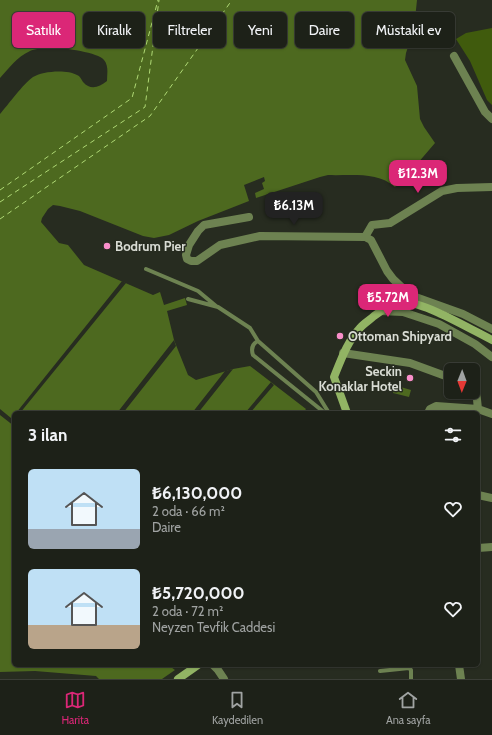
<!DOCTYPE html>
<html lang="tr">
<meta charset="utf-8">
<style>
:root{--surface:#1d2118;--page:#2a2e25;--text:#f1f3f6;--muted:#a0a3a2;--line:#3b3e37;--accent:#db2777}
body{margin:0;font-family:Cabin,sans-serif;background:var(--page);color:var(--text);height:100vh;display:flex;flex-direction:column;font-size:15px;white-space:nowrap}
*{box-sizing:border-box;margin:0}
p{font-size:13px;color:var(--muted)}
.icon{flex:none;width:22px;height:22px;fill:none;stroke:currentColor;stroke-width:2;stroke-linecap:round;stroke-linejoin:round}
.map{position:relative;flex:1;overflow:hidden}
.details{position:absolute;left:12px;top:411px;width:468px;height:256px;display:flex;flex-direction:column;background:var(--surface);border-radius:6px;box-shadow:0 1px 3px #0004,0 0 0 1px var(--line)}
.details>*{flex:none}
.top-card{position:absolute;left:12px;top:12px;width:468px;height:36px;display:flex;gap:8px}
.needle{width:26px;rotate:181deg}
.tools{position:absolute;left:444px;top:363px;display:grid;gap:8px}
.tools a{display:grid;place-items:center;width:36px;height:36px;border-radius:6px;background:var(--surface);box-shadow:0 1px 3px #0004,0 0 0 1px var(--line);font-size:20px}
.price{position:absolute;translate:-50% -34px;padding:0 9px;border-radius:8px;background:var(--accent);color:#fff;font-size:13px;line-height:26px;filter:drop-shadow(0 1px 2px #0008)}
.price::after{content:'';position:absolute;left:50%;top:24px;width:12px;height:9px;margin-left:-6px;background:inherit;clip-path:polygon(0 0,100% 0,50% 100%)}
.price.on{background:#222;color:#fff}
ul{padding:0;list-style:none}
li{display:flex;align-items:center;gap:12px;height:100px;padding:0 16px}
li span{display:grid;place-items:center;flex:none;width:112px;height:80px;border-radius:6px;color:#555}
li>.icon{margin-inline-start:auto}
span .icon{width:48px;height:48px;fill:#fffc;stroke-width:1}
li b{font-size:17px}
h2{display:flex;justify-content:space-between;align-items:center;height:48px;padding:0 16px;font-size:17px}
.chip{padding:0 14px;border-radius:6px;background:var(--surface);box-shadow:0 1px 3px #0004,0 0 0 1px var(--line);font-size:14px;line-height:36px}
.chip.on{background:var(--accent);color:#fff}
.dock{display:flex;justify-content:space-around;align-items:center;height:56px;border-top:1px solid var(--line);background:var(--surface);font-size:11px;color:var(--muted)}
.dock a{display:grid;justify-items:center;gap:2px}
.dock .on{color:var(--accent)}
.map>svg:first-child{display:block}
.forest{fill:#405b0d}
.water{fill:#4d691f}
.pier{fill:#272c20}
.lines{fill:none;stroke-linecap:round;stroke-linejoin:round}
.ferry{stroke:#afd975;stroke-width:1;stroke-dasharray:5 4;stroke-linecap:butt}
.lane{stroke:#6d8251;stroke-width:4}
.street{stroke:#6d8251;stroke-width:8}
.secondary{stroke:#92b464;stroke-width:8}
.poi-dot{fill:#f98fca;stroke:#272c20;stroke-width:1.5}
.labels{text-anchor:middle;stroke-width:3;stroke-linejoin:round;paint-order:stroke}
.poi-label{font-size:13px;font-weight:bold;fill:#d9dcd4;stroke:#272c20;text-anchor:start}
</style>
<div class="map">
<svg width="492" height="679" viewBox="0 0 492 679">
<rect width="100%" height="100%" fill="#272c20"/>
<path class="forest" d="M492,28V105L487,100L470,61L456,39L466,33Z"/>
<path class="water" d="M0,0H417L414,29L406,53L405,60L417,86L420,119L424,127L435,143L417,164L395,187C377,171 350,176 328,175L320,177L256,198L255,193L264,189L262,183L265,181L264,177L244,185L249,201L198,221L169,235L154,238L143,236L80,211L60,206L53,205L48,209L42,218L41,222L59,243L68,245L84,265L153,295L160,292L164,305L185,298L187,305L167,311L174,340L188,375L196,380L233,369L250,366L306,409L303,413H14V665H168L175,670L162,679H99L96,676L35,671L0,672V114C8,105 23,84 33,77C42,71 67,69 77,75C80,76 81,79 83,82C91,91 99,87 107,81C107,74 109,66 104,60C98,52 58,47 48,48C43,48 34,49 30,51C17,57 9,68 0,78Z
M397,386L411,390L409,397L393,393L394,390Z"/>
<path class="pier" d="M122,281L126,283L20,413H16Z
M174,340L176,346L123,413H117Z
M233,369L198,413H192L225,371Z
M271,382L274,385L250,413H245Z
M0,409L11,418L14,415V426L0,415Z"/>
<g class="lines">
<path class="ferry" d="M0,190L132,98L158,0
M0,202L145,107L159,0
M0,219L150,116L232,0"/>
<path class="lane" d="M146,269L198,291L216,306
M188,299L218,307L250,328L258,341
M325,413L253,355C251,349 252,344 258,341L316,392L329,413
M380,671L409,668L411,670V679"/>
<path class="street" d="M454,56L485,112L492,119
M249,217L204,225L198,231L189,245L186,255L187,259L191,261H197L220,245L260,236L365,237L371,240L387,271L393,279L410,295L463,314L492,329
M365,237L372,225L390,223L442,191L457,188L492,187
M380,311L403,312L439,324L475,344L492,357
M343,353L410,363L451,378
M473,386L476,390L478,409
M428,413L430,409L436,406L478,409L492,414
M478,495L492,498
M478,548L492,547
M213,665L218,670L224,679
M459,665L461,679"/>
<path class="secondary" d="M347,413L334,377C341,360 347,342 360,328C364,323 370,320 374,316C382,310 392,303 402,302C423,301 472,330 492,340
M178,679L198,665"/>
</g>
<g class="poi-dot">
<circle cx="107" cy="246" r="4"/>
<circle cx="340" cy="336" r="4"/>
<circle cx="410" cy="378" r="4"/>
</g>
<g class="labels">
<g class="poi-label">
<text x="115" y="251">Bodrum Pier</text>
<text x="348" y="341">Ottoman Shipyard</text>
<text x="402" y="376" text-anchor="end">Seckin<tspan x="402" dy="15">Konaklar Hotel</tspan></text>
</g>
</g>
</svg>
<div class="tools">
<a><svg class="needle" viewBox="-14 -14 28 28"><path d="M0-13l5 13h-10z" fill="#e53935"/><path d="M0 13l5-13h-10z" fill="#a0a3a2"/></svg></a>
</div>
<b class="price" style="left:418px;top:194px">₺12.3M</b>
<b class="price on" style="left:294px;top:226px">₺6.13M</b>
<b class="price" style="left:388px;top:318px">₺5.72M</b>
<div class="top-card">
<a class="chip on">Satılık</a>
<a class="chip">Kiralık</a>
<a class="chip">Filtreler</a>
<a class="chip">Yeni</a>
<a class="chip">Daire</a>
<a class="chip">Müstakil ev</a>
</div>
<section class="details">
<h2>3 ilan<svg class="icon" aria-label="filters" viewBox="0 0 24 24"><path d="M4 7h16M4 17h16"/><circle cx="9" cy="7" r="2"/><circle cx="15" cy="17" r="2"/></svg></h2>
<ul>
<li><span style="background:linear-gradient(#bfe0f5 75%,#9aa5b1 0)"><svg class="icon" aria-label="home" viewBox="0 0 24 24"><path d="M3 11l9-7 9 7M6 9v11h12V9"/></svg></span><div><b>₺6,130,000</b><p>2 oda · 66 m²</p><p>Daire</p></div><svg class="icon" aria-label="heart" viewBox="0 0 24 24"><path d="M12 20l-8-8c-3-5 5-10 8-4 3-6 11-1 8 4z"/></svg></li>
<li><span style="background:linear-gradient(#bfe0f5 70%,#b9a48a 0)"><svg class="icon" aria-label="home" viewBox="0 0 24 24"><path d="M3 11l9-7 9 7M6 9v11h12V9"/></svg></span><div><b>₺5,720,000</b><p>2 oda · 72 m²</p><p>Neyzen Tevfik Caddesi</p></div><svg class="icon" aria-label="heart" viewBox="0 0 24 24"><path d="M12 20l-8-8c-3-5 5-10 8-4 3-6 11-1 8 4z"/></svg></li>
</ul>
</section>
</div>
<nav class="dock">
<a class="on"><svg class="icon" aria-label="map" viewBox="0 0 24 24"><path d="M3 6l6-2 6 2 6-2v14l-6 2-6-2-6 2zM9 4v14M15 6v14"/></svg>Harita</a>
<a><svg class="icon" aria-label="saved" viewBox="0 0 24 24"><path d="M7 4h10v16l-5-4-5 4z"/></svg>Kaydedilen</a>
<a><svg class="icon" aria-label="home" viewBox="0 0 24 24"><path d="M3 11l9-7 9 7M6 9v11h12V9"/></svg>Ana sayfa</a>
</nav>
